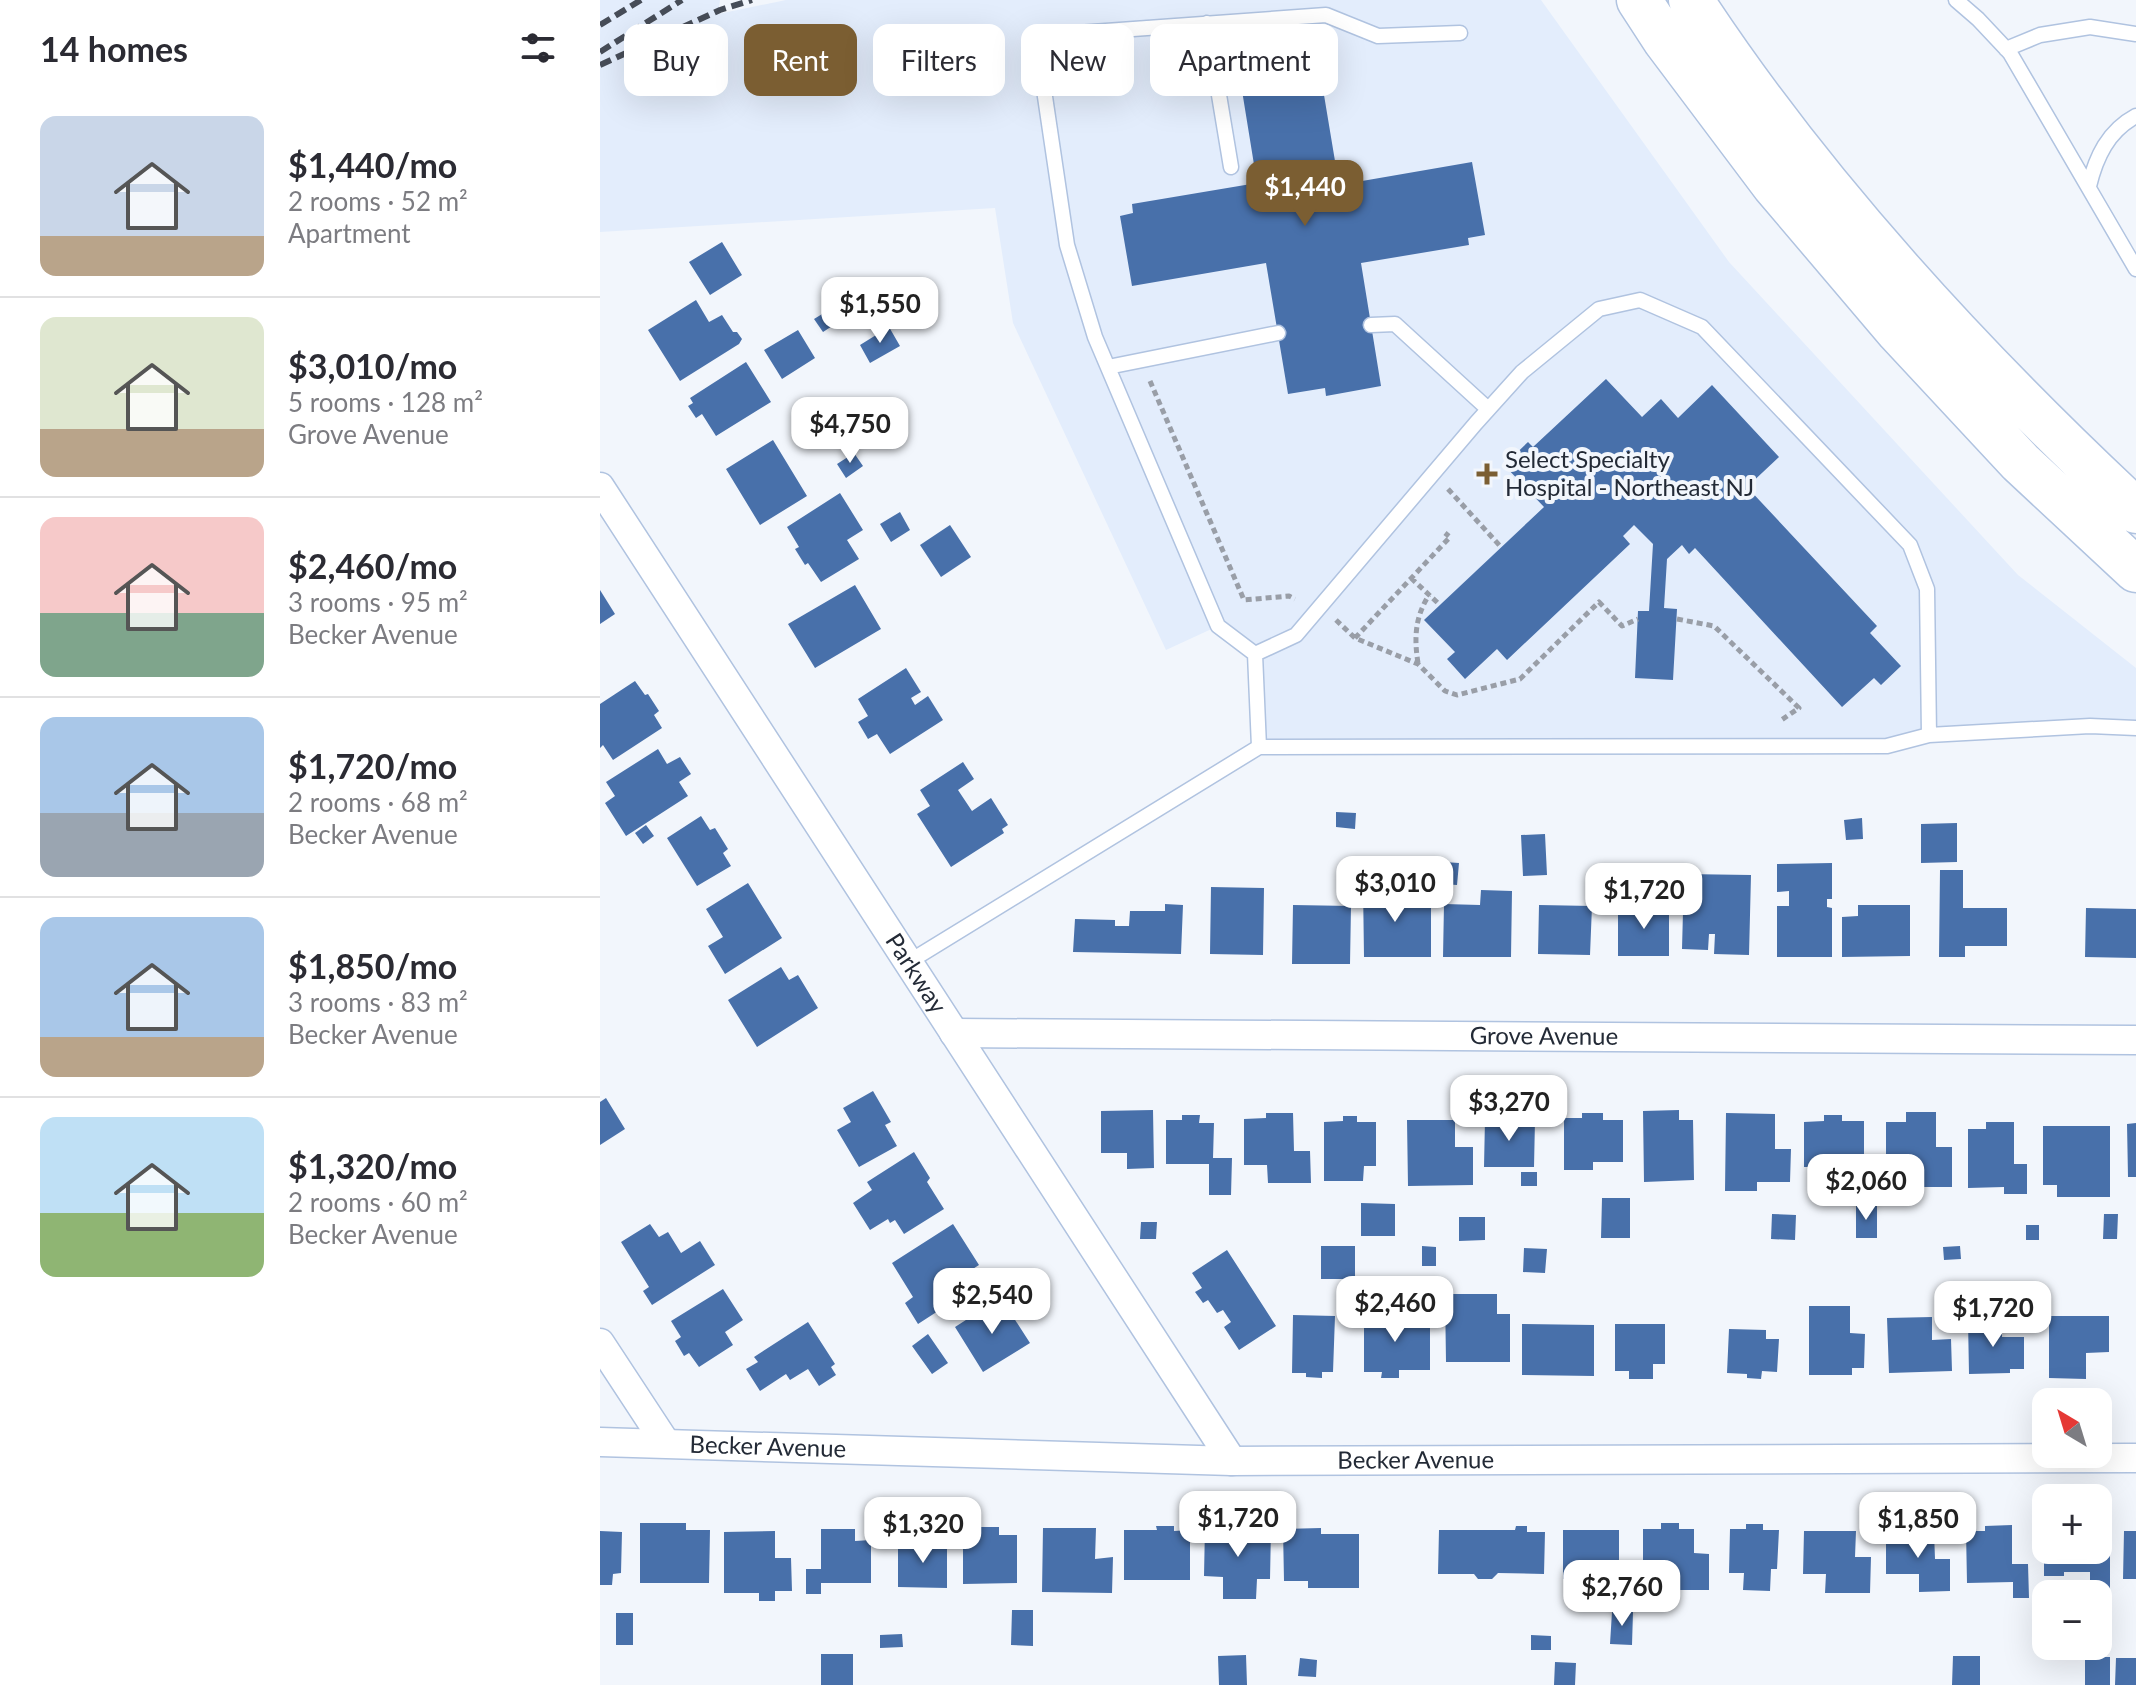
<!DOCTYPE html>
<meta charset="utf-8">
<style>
:root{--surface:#fff;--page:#f7f7f7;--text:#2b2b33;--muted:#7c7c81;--line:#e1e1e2;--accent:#7b5e32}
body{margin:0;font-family:Lato,sans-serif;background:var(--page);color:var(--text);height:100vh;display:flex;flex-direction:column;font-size:30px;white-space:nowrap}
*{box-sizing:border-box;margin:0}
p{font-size:26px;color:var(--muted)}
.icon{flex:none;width:44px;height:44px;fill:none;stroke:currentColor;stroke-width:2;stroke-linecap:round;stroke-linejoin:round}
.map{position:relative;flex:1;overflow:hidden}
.details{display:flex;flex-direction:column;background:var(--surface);width:600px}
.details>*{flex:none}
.guide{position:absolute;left:24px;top:24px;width:760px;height:72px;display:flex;gap:16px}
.needle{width:52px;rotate:322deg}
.controls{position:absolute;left:1432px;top:1388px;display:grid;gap:16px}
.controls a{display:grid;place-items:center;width:80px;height:80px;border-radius:16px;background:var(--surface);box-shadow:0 8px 32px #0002;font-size:40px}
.price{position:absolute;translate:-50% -68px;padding:0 18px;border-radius:16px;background:#fff;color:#222;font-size:26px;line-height:52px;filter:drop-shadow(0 2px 4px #0008)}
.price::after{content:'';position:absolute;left:50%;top:48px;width:24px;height:18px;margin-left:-12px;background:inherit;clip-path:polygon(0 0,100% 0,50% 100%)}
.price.current{background:var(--accent);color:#fff}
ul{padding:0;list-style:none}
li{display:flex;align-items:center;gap:24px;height:200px;padding:0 40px}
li+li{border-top:2px solid var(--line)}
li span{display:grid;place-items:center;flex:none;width:224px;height:160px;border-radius:16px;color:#555}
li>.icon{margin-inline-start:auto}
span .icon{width:96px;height:96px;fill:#fffc;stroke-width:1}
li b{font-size:34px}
h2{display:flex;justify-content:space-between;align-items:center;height:96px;padding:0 40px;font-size:34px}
.pill{padding:0 28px;border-radius:16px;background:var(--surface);box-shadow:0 8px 32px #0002;font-size:28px;line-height:72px}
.pill.current{background:var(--accent);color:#fff}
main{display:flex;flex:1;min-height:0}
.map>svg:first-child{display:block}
.built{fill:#e3edfc}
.building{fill:#4870aa}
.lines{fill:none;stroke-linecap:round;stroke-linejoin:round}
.service-casing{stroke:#b0c3e0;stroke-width:17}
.minor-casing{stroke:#b0c3e0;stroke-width:31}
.trunk-casing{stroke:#b0c3e0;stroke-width:47}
.path{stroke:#999ea7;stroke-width:5;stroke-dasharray:6 4;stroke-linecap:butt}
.service{stroke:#fff;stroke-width:14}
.minor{stroke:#fff;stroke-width:28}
.trunk{stroke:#fff;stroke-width:44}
.rail{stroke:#474d58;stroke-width:6;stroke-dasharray:12 6;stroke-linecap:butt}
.poi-dot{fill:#7b5e32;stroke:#f2f6fc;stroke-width:3}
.labels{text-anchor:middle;stroke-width:8;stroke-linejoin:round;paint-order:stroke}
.poi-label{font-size:24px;fill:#232a36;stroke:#f2f6fc;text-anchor:start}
.street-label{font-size:24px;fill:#232a36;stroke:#f2f6fc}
</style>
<main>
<section class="details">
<h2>14 homes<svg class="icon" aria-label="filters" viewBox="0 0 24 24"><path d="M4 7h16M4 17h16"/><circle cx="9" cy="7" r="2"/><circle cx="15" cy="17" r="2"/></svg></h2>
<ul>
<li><span style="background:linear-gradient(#c9d6e8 75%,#b9a48a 0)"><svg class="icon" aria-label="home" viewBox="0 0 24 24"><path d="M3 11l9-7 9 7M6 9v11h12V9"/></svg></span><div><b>$1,440/mo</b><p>2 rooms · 52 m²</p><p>Apartment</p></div></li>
<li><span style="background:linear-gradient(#dfe7d0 70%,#b9a48a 0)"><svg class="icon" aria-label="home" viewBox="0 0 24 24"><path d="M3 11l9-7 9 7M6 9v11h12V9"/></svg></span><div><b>$3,010/mo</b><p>5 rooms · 128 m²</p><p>Grove Avenue</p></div></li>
<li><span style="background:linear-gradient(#f6c9c9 60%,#7fa58c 0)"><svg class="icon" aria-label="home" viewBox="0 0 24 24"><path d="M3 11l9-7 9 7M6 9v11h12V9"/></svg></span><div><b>$2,460/mo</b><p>3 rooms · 95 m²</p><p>Becker Avenue</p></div></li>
<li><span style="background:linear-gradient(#a9c7e8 60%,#9aa5b1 0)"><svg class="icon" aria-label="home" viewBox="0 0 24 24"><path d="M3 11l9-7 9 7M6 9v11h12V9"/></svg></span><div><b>$1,720/mo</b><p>2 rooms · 68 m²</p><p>Becker Avenue</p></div></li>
<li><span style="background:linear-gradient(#a9c7e8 75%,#b9a48a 0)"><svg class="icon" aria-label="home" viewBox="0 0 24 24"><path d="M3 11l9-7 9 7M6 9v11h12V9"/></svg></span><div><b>$1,850/mo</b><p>3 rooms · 83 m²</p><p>Becker Avenue</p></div></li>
<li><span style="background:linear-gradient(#bfe0f5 60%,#8fb573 0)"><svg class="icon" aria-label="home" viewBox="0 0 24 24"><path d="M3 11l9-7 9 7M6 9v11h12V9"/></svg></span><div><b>$1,320/mo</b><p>2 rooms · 60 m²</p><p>Becker Avenue</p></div></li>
</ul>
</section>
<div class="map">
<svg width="1536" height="1685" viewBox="0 0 1536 1685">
<rect width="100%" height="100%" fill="#f2f6fc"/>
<path class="built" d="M0,0H120L118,14L186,0H941L1129,262L1418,575L1536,668V727L1494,724L1287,746L659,747L655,654L618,626L566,650L413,323L395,208L0,232Z"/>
<path class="building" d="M716,47L739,185L872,162L885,235L868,238L869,245L761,263L781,386L726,396L725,388L688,394L666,263L532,286L520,216L533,213L532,204L657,183L639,72L686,65L684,52Z
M122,242L142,275L110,295L89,262Z
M96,300L109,322L122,315L133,332H137L142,339L139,344L80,381L48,330Z
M232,308L240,321L223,332L214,319Z
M289,327L300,346L270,363L260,345Z
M198,330L215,358L182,379L164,350Z
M146,362L171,402L116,436L102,414L96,418L88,406L93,403L90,398Z
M1006,379L1042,417L1061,399L1078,418L1112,385L1179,457L1147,487L1277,626L1270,633L1301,666L1281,685L1274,678L1242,707L1095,548L1089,554L1082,545L1067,559L1064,608L1077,609L1073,680L1035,678L1038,611H1049L1053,544L1034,525L1023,536L1030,544L907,660L897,649L865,679L847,659L855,652L824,620L944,507L904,465L928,442L933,447Z
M215,410L220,419L206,427L201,418Z
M173,440L207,496L160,525L126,469Z
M254,453L263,466L246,478L237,464Z
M240,493L263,530L247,540L259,559L221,582L208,563L205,565L195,549L199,547L187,527Z
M300,512L310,530L291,542L280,524Z
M350,525L371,557L341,577L320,545Z
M255,585L281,629L215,668L188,624Z
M0,590L15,614L0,624Z
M306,668L321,692L311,698L315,705L328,696L343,720L290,754L277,734L268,739L258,722L268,716L258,699Z
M35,681L45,695L48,694L59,711L54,715L62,728L13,760L3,745L0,748V704Z
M58,749L67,764L80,757L91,774L79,782L88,796L26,836L5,803L15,796L6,782Z
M363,762L374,779L358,790L372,811L391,798L408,825L402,829L404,833L351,867L317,814L330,806L320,790Z
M736,812L756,813L755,829L736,827Z
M101,816L110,830L115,828L128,849L123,853L131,866L97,886L67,838Z
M1262,818L1263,839L1246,840L1244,820Z
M1357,823V862L1321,863V824Z
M46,825L54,836L43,844L35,833Z
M945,834L947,875L923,876L921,835Z
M844,862L859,863L857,885L842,884Z
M1232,863V899H1227V907L1232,908V957H1177V906H1189V891L1177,892V864Z
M1340,870H1363V908H1407V946H1365V957H1339Z
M1084,874L1151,875L1149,955L1114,954L1115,934H1109L1108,950L1082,949Z
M148,883L182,938L125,974L108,946L123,937L106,909Z
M763,885H804V904H831V957H764Z
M611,887L664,888L663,955L610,954Z
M881,890L912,891L911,957H843L844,904L880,905Z
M565,904L583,905L581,954L473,952L475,919L515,920V926H529L530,911H565Z
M693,905L751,906L750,964H692Z
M939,905L992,906L990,955L938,954Z
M1258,905H1310V956L1242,957V917L1258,916Z
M1018,906H1069V956H1018Z
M1486,908L1536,909V958L1485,957Z
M181,967L189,980L198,975L218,1008L157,1047L128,1000Z
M273,1091L291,1122L285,1125L297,1146L259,1167L237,1130L251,1122L243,1108Z
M6,1098L25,1129L0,1145V1102Z
M553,1110L554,1168L527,1169V1153H501V1111Z
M1079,1110V1120H1093L1094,1180L1044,1182L1043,1111Z
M1306,1112H1336V1147H1352V1187H1286V1122H1306Z
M666,1113H693L694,1151H710L711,1183H668L667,1165H644V1119L666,1118Z
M982,1113H1003V1120H1023V1162H993V1170H964V1118H982Z
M1126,1113L1175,1114V1149H1191L1190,1182H1157V1191H1125Z
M582,1115H600L599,1123H614L613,1158H632L631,1195H609V1164H566V1120H582Z
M1224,1115H1242V1121H1264V1179H1227V1167H1204V1122L1224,1121Z
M743,1116H757V1122H776V1166H764L763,1181H724V1122L743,1121Z
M885,1119L935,1120L934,1167H884Z
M807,1120H855V1147H873V1185L808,1186Z
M1386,1122H1414V1164H1427V1194H1404V1187L1368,1188V1129H1386Z
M1536,1123V1177H1528L1527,1124Z
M1443,1126H1510V1197H1457V1185H1443Z
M314,1152L330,1178L327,1182L344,1209L304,1234L295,1220L290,1223L288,1219L270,1230L253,1203L272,1190L267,1182Z
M921,1172H937V1186H921Z
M1002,1198H1030V1238H1001Z
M761,1203L795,1204V1236H761Z
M1256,1206H1277V1238H1256Z
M1172,1214L1196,1215L1195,1240L1171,1239Z
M1504,1214H1518L1517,1239H1503Z
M859,1217H885V1240L859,1241Z
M541,1222H557L556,1239H540Z
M50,1224L59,1237L68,1232L81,1253L100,1241L115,1265L52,1305L43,1291L49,1287L21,1242Z
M353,1224L379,1265L343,1288L352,1302L318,1324L305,1303L313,1297L292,1263Z
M1426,1225H1439V1240H1426Z
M721,1246H755V1279H721Z
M822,1246L836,1247V1266H822Z
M1360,1246L1361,1259L1344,1260L1343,1247Z
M924,1248L947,1249L945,1273L923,1272Z
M627,1250L676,1326L639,1350L624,1327L631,1322L623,1310L617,1313L608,1300L603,1303L595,1292L602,1288L592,1273Z
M123,1289L143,1320L125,1332L133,1345L99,1367L89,1353L84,1356L75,1341L81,1337L71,1321Z
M845,1294H897V1314H910V1362H846Z
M394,1302L403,1316L410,1312L430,1343L383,1372L355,1327Z
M1209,1306H1250V1333L1265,1334L1264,1368H1252V1375H1209Z
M764,1310H797V1326H813V1320H830V1370H799V1378H781L782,1372H764Z
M693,1315L735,1316L733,1372H722V1378L706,1377V1373H692Z
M1449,1316H1509V1352L1486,1353V1379L1449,1378Z
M1332,1317V1340L1351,1339L1352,1371L1289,1373L1287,1318Z
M1368,1320H1402V1337H1424V1369H1410V1373L1369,1374Z
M208,1322L235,1364L231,1367L236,1375L219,1386L208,1369L190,1380L186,1374L160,1391L146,1369L158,1362L154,1357Z
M922,1324L994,1325V1376L922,1375Z
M1015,1324H1065V1364H1053V1379H1029V1371H1015Z
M1129,1329L1166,1330V1339H1179L1177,1372L1162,1371L1161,1379L1147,1378V1374L1127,1373Z
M328,1334L348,1363L332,1374L312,1346Z
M40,1523H86V1530H110L109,1583H40Z
M1061,1523H1079V1529H1094V1553L1109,1554V1590H1064V1575H1043V1529H1061Z
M1146,1524H1163V1530H1179L1177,1569H1171L1170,1591L1143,1590L1144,1573H1129L1130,1529H1146Z
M1412,1525V1564H1428L1429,1598H1413V1582L1367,1583L1366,1531H1385V1526Z
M556,1526H574V1531L590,1530V1580H524V1530H557Z
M605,1526L671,1528L670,1579H657L656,1599H623V1577L604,1576Z
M916,1526H927V1532H945L944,1574L898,1573L892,1579H878L874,1574H838L839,1530H915Z
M381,1527H399V1535H417V1583L363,1584V1535H381Z
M443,1528H496L495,1559L513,1557L512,1593L442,1592Z
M721,1528V1534H759V1588H708V1581H684L683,1529Z
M221,1529H255V1541L271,1540V1583H221V1594H206V1569H221Z
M963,1530H1019V1570H990V1579H963Z
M0,1531L22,1532L21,1573L13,1574L12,1585H0Z
M175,1531V1558H191L192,1591H175V1601H159V1593H124V1532Z
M1204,1531H1256L1255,1557H1271L1270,1593H1225L1226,1574H1203Z
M1524,1531H1536V1579H1523Z
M1334,1532L1335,1559H1350V1591L1319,1592V1574H1286V1533Z
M298,1542H347V1588L298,1587Z
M1444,1550H1495V1553H1510V1589H1490V1572H1464V1576H1444Z
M412,1610H433V1646L411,1645Z
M1012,1612H1033L1032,1645L1010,1644Z
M16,1613H33V1645H16Z
M302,1634L303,1647L280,1648V1635Z
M931,1635L951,1636V1650H931Z
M221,1654H253V1685H221Z
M646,1655L647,1685H619L618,1656Z
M1353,1656H1380V1685H1352Z
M1485,1657H1510V1685H1485Z
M700,1658L717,1660L716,1677L698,1676Z
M1516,1658H1536V1685H1515Z
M955,1662L976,1663L975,1685H954Z"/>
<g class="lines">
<g class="service-casing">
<path id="service" d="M1356,0L1378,19L1410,53L1536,269
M607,23L631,167
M1406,49L1440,35L1490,27L1536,34
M1489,186C1496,157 1508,131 1536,116
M771,325L795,324L888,409
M508,367L678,333
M655,654L696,635L876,423L922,372L999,309L1040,300L1102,327L1310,545L1327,589L1329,735
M659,747L1287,746L1329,735L1490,726L1536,728
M307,963L659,747L655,654L618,626L495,337L467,245L436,36L726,15L778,36L860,33"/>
</g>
<g class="minor-casing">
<g id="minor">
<path id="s1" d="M0,487L632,1461"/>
<path id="s2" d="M354,1033L1536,1040"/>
<path d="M0,1343L65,1442"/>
<path id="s3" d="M0,1442L632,1461L1536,1458"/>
</g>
</g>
<g class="trunk-casing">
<path id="trunk" d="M1039,0L1065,40L1174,185L1298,331L1420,462L1536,570
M1091,0C1214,188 1372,358 1536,511"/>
</g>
<path class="path" d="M550,381L644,600L689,596L695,599
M848,489L901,547
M811,578L840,605
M1077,619L1114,626L1199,708L1180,721
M736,620L755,638L818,664L845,691L857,695L920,679L999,602L1022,626L1038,619
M755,638L850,537L845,533
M818,663C814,638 815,617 829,595"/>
<use href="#service" class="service"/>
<use href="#minor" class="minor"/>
<use href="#trunk" class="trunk"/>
<path class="rail" d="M0,25L41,0
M0,52L82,0
M0,65L120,10L152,0"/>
</g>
<path class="poi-dot" d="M883 462h8v8h8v8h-8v8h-8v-8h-8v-8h8z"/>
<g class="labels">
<g class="poi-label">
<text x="905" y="468">Select Specialty<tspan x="905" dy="28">Hospital - Northeast NJ</tspan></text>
</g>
<g class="street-label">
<text dy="8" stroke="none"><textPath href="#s1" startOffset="580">Parkway</textPath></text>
<text dy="8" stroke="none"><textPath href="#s2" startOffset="590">Grove Avenue</textPath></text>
<text dy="8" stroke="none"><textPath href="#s3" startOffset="168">Becker Avenue</textPath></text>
<text dy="8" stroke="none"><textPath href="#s3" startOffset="816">Becker Avenue</textPath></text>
</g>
</g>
</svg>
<div class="controls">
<a><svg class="needle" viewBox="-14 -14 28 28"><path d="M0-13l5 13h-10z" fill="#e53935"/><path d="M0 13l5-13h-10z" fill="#7c7c81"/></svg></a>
<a>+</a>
<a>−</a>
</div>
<b class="price current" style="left:705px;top:228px">$1,440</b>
<b class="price" style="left:280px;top:345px">$1,550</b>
<b class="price" style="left:250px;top:465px">$4,750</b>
<b class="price" style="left:795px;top:924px">$3,010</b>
<b class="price" style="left:1044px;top:931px">$1,720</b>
<b class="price" style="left:909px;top:1143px">$3,270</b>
<b class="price" style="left:1266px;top:1222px">$2,060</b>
<b class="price" style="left:392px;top:1336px">$2,540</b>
<b class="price" style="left:795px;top:1344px">$2,460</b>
<b class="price" style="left:1393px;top:1349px">$1,720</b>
<b class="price" style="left:638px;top:1559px">$1,720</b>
<b class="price" style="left:1318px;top:1560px">$1,850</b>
<b class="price" style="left:323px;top:1565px">$1,320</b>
<b class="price" style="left:1022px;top:1628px">$2,760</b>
<div class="guide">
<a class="pill">Buy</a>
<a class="pill current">Rent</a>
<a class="pill">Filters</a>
<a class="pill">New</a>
<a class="pill">Apartment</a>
</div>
</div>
</main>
